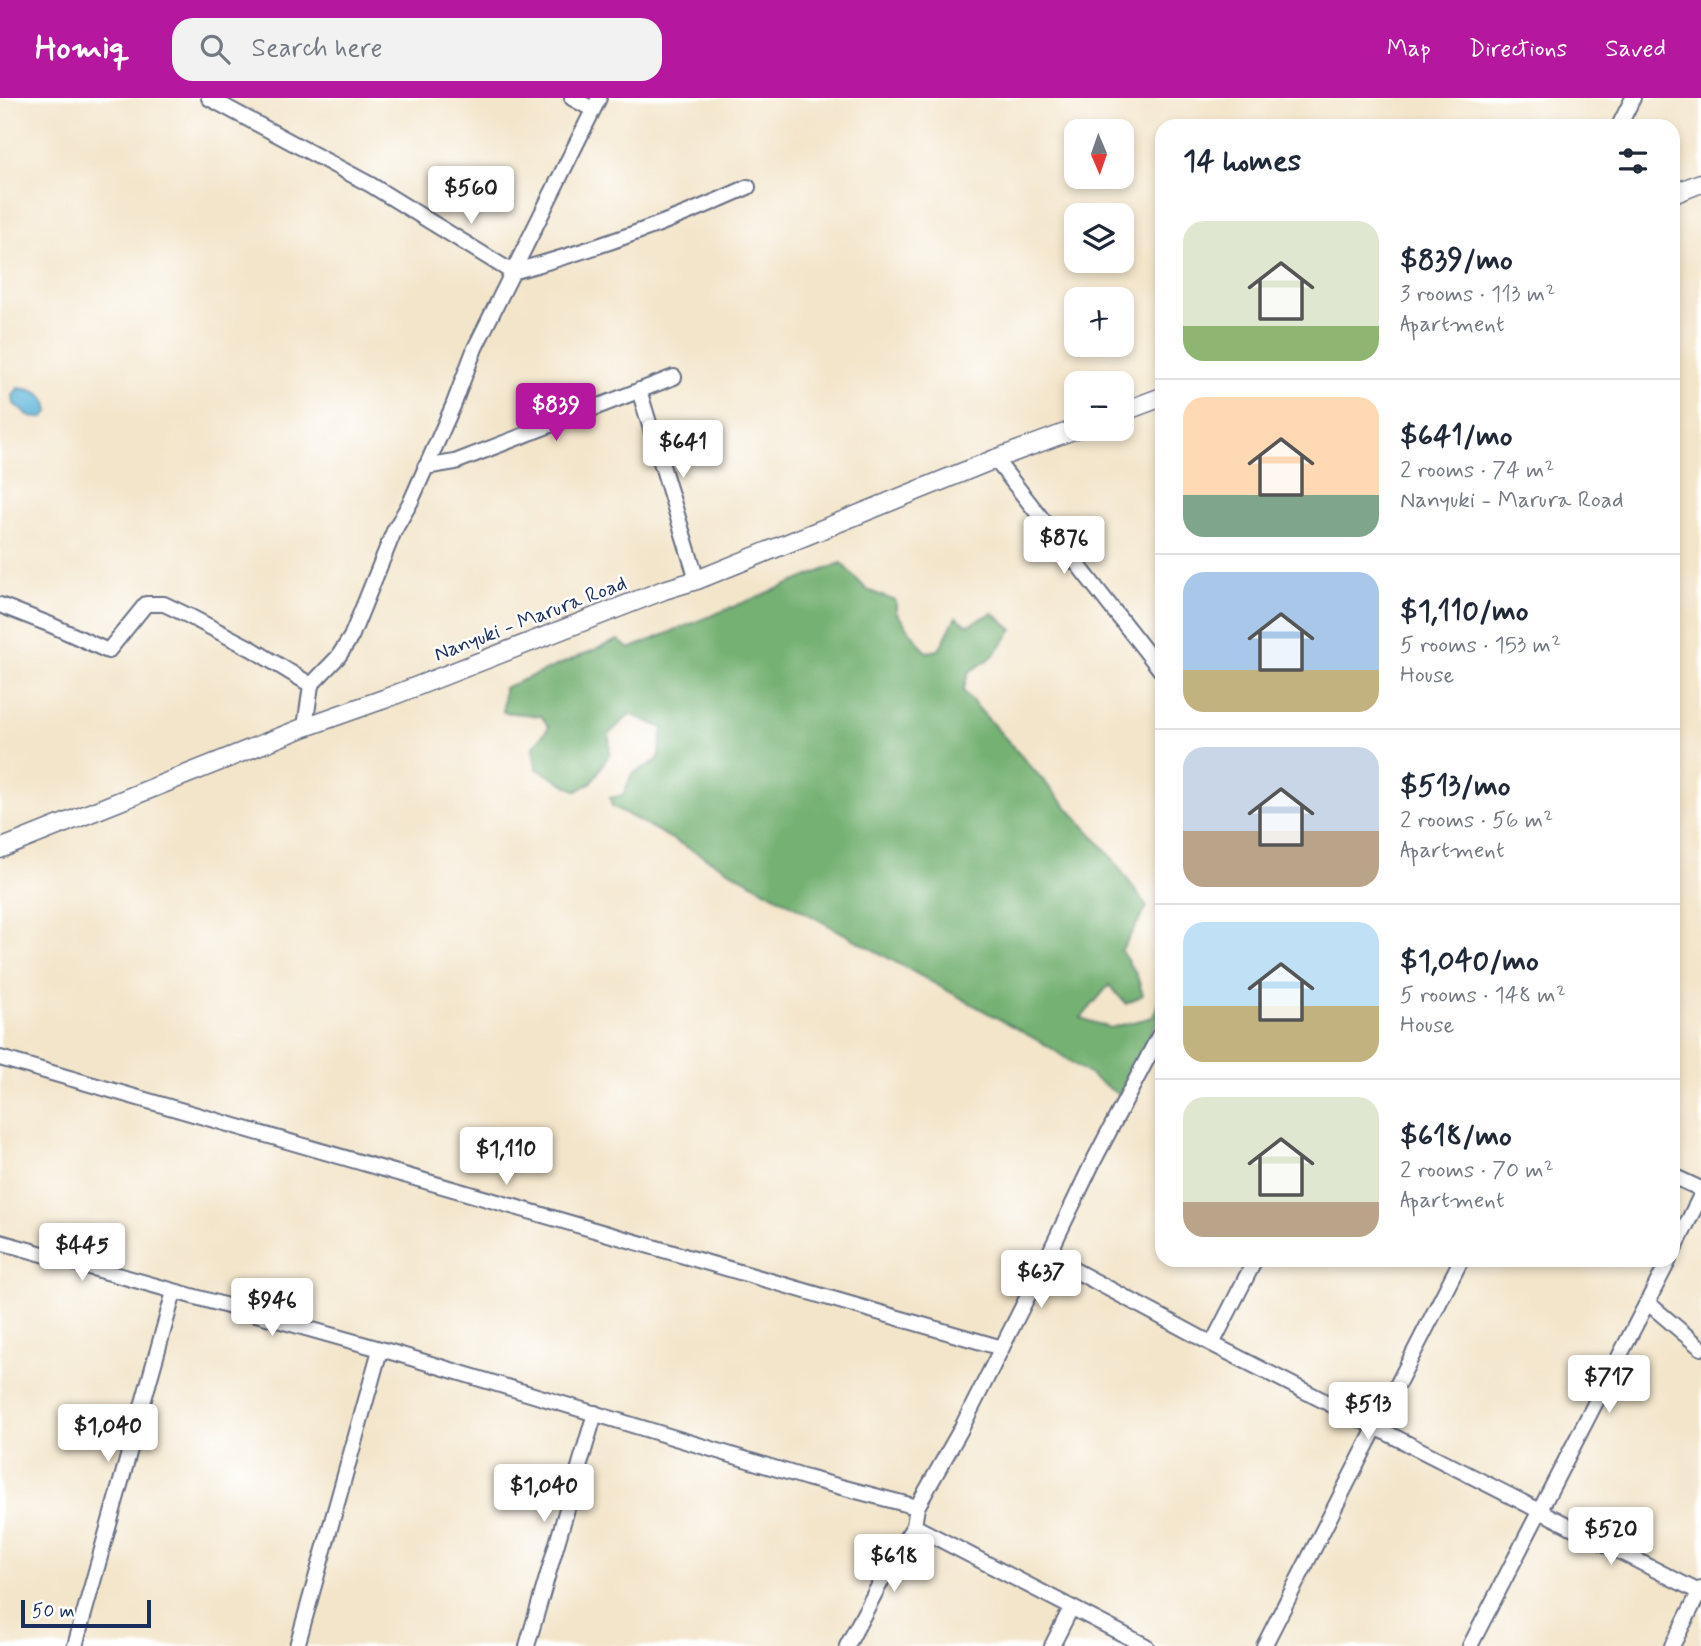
<!DOCTYPE html>
<meta charset="utf-8">
<style>
:root{--surface:#fff;--page:#f2f2f3;--text:#1f2937;--muted:#747a83;--line:#e0e1e3;--accent:#b5179e}
body{margin:0;font-family:Mynerve,sans-serif;background:var(--page);color:var(--text);height:100vh;display:flex;flex-direction:column;font-size:26px;white-space:nowrap}
*{box-sizing:border-box;margin:0}
p{font-size:23px;color:var(--muted)}
.icon{flex:none;width:38px;height:38px;fill:none;stroke:currentColor;stroke-width:2;stroke-linecap:round;stroke-linejoin:round}
.map{position:relative;flex:1;overflow:hidden}
.sheet{position:absolute;left:1155px;top:21px;width:525px;height:1148px;display:flex;flex-direction:column;background:var(--surface);border-radius:21px;box-shadow:0 4px 10px #0003}
.sheet>*{flex:none}
.needle{width:46px;rotate:178deg}
.tools{position:absolute;left:1064px;top:21px;display:grid;gap:14px}
.tools a{display:grid;place-items:center;width:70px;height:70px;border-radius:14px;background:var(--surface);box-shadow:0 4px 10px #0003;font-size:35px}
.scale{position:absolute;left:21px;bottom:18px;width:130px;box-sizing:border-box;padding-left:7px;border:4px solid #1b2f5e;border-top:0;font-size:19px;line-height:24px;white-space:nowrap;color:#1b2f5e;-webkit-text-stroke:5px #fff;paint-order:stroke}
.price{position:absolute;translate:-50% -60px;padding:0 16px;border-radius:7px;background:#fff;color:#222;font-size:23px;line-height:46px;filter:drop-shadow(0 2px 4px #0008)}
.price::after{content:'';position:absolute;left:50%;top:42px;width:21px;height:16px;margin-left:-10px;background:inherit;clip-path:polygon(0 0,100% 0,50% 100%)}
.price.current{background:var(--accent);color:#fff}
ul{padding:0;list-style:none}
li{display:flex;align-items:center;gap:21px;height:175px;padding:0 28px}
li+li{border-top:2px solid var(--line)}
li span{display:grid;place-items:center;flex:none;width:196px;height:140px;border-radius:21px;color:#555}
li>.icon{margin-inline-start:auto}
span .icon{width:84px;height:84px;fill:#fffc;stroke-width:1}
li b{font-size:30px}
h2{display:flex;justify-content:space-between;align-items:center;height:84px;padding:0 28px;font-size:30px}
header{display:flex;align-items:center;gap:42px;box-sizing:border-box;height:98px;padding:0 35px;background:var(--accent);color:#fff}
header strong{font-size:33px}
nav{display:flex;gap:38px;margin-inline-start:auto;font-size:24px}
.search{width:490px;height:63px;background:var(--page);display:flex;align-items:center;gap:18px;box-sizing:border-box;padding:0 24px;border-radius:21px;color:var(--muted);font-size:26px}
.map>svg:first-child{display:block}
.forest{fill:#74b172;stroke:#487068;stroke-width:2}
.water{fill:#59b4d7;stroke:#3a729a;stroke-width:2}
.lines{fill:none;stroke-linecap:round;stroke-linejoin:round}
.minor-casing{stroke:#676f84;stroke-width:18}
.tertiary-casing{stroke:#676f84;stroke-width:21}
.minor{stroke:#fff;stroke-width:14}
.tertiary{stroke:#fff;stroke-width:18}
.labels{text-anchor:middle;stroke-width:5;stroke-linejoin:round;paint-order:stroke}
.street-label{font-size:21px;fill:#1b2f5e;stroke:#fff}
</style>
<header>
<strong>Homiq</strong>
<div class="search"><svg class="icon" aria-label="search" viewBox="0 0 24 24"><circle cx="10" cy="10" r="6"/><path d="M15 15l6 6"/></svg>Search here</div>
<nav><a>Map</a><a>Directions</a><a>Saved</a></nav>
</header>
<div class="map">
<svg width="1701" height="1548" viewBox="0 0 1701 1548">
<rect width="100%" height="100%" fill="#fff"/>
<filter id="ink" filterUnits="userSpaceOnUse"><feTurbulence type="fractalNoise" baseFrequency=".0143" numOctaves="2"/><feDisplacementMap in="SourceGraphic" scale="14" xChannelSelector="R" yChannelSelector="G"/><feConvolveMatrix kernelMatrix="1 2 1 2 8 2 1 2 1" color-interpolation-filters="sRGB"/></filter>
<filter id="wash" filterUnits="userSpaceOnUse"><feTurbulence type="fractalNoise" baseFrequency=".00686" numOctaves="4" result="noise"/><feDisplacementMap in="SourceGraphic" scale="28" xChannelSelector="R" yChannelSelector="G"/><feGaussianBlur stdDeviation="1.57" result="paint"/><feColorMatrix in="noise" values="0 0 0 0 0 0 0 0 0 0 0 0 0 0 0 0 0 1.4 0 .05"/><feComposite in="paint" operator="in"/></filter>
<g filter="url(#wash)">
<rect width="100%" height="100%" fill="#f3e5ca"/>
<path class="forest" d="M841,465L867,492L896,503V514L926,554L939,552L956,519L968,527L993,515L1013,532L992,559L969,574L963,593L1110,757L1147,809L1121,853L1137,878L1143,897L1126,906L1109,887L1081,920L1110,930L1153,919L1162,895V913L1119,997L1048,948L612,708L610,700L623,697L632,676L658,662L663,630L630,616L609,636L610,655L592,684L577,693L536,670L533,649L549,629L541,618L503,614L504,590L618,542L629,551Z"/>
<path class="water" d="M18,290C36,292 47,295 49,314L42,320L31,319L14,306L13,298Z"/>
</g>
<g filter="url(#ink)">
<g class="lines">
<g class="minor-casing">
<path id="minor" d="M209,0L371,87L512,174C593,152 671,124 748,89
M572,0L592,11
M1619,28L1633,0
M639,292L697,482
M995,361L1162,574
M425,369L455,364L674,279
M0,507L51,527L108,553L146,506H164L189,518L252,551L311,587
M305,629L311,587L338,559L351,539L394,433L411,403L453,308L475,250L599,0
M0,960L1002,1250
M1673,1078L1701,1091
M0,1144L398,1256L807,1380L917,1409
M1673,1154L1701,1097
M1048,1158L1212,1246L1699,1494
M1648,1205L1701,1250
M1212,1246L1255,1162
M914,1428L1146,1548
M75,1548L174,1194
M297,1548L380,1252
M527,1548L595,1315
M847,1548L894,1459L914,1428L917,1409L960,1333L1048,1158L1092,1066L1162,932
M1052,1548L1071,1510
M1264,1548L1461,1162
M1470,1548L1669,1162
M1672,1548L1701,1491"/>
</g>
<g class="tertiary-casing">
<path id="tertiary" d="M1673,96L1701,85
M1122,314L1162,299
M0,751L305,629L384,601L664,492L697,482L995,361L1076,331"/>
</g>
<use href="#minor" class="minor"/>
<use href="#tertiary" class="tertiary"/>
</g>
</g>
<g class="labels">
<g class="street-label">
<text transform="translate(530 520) rotate(-21)" y="7">Nanyuki - Marura Road</text>
</g>
</g>
</svg>
<div class="tools">
<a><svg class="needle" viewBox="-14 -14 28 28"><path d="M0-13l5 13h-10z" fill="#e53935"/><path d="M0 13l5-13h-10z" fill="#747a83"/></svg></a>
<a><svg class="icon" aria-label="layers" viewBox="0 0 24 24"><path d="M12 4l9 5-9 5-9-5zM3 14l9 5 9-5"/></svg></a>
<a>+</a>
<a>−</a>
</div>
<div class="scale">50 m</div>
<b class="price" style="left:471px;top:128px">$560</b>
<b class="price current" style="left:556px;top:345px">$839</b>
<b class="price" style="left:683px;top:382px">$641</b>
<b class="price" style="left:1064px;top:478px">$876</b>
<b class="price" style="left:506px;top:1089px">$1,110</b>
<b class="price" style="left:82px;top:1185px">$445</b>
<b class="price" style="left:1041px;top:1212px">$637</b>
<b class="price" style="left:272px;top:1240px">$946</b>
<b class="price" style="left:1609px;top:1317px">$717</b>
<b class="price" style="left:1368px;top:1344px">$513</b>
<b class="price" style="left:108px;top:1366px">$1,040</b>
<b class="price" style="left:544px;top:1426px">$1,040</b>
<b class="price" style="left:1611px;top:1469px">$520</b>
<b class="price" style="left:894px;top:1496px">$618</b>
<section class="sheet">
<h2>14 homes<svg class="icon" aria-label="filters" viewBox="0 0 24 24"><path d="M4 7h16M4 17h16"/><circle cx="9" cy="7" r="2"/><circle cx="15" cy="17" r="2"/></svg></h2>
<ul>
<li><span style="background:linear-gradient(#dfe7d0 75%,#8fb573 0)"><svg class="icon" aria-label="home" viewBox="0 0 24 24"><path d="M3 11l9-7 9 7M6 9v11h12V9"/></svg></span><div><b>$839/mo</b><p>3 rooms · 113 m²</p><p>Apartment</p></div></li>
<li><span style="background:linear-gradient(#ffd9b3 70%,#7fa58c 0)"><svg class="icon" aria-label="home" viewBox="0 0 24 24"><path d="M3 11l9-7 9 7M6 9v11h12V9"/></svg></span><div><b>$641/mo</b><p>2 rooms · 74 m²</p><p>Nanyuki - Marura Road</p></div></li>
<li><span style="background:linear-gradient(#a9c7e8 70%,#c2b280 0)"><svg class="icon" aria-label="home" viewBox="0 0 24 24"><path d="M3 11l9-7 9 7M6 9v11h12V9"/></svg></span><div><b>$1,110/mo</b><p>5 rooms · 153 m²</p><p>House</p></div></li>
<li><span style="background:linear-gradient(#c9d6e8 60%,#b9a48a 0)"><svg class="icon" aria-label="home" viewBox="0 0 24 24"><path d="M3 11l9-7 9 7M6 9v11h12V9"/></svg></span><div><b>$513/mo</b><p>2 rooms · 56 m²</p><p>Apartment</p></div></li>
<li><span style="background:linear-gradient(#bfe0f5 60%,#c2b280 0)"><svg class="icon" aria-label="home" viewBox="0 0 24 24"><path d="M3 11l9-7 9 7M6 9v11h12V9"/></svg></span><div><b>$1,040/mo</b><p>5 rooms · 148 m²</p><p>House</p></div></li>
<li><span style="background:linear-gradient(#dfe7d0 75%,#b9a48a 0)"><svg class="icon" aria-label="home" viewBox="0 0 24 24"><path d="M3 11l9-7 9 7M6 9v11h12V9"/></svg></span><div><b>$618/mo</b><p>2 rooms · 70 m²</p><p>Apartment</p></div></li>
</ul>
</section>
</div>
